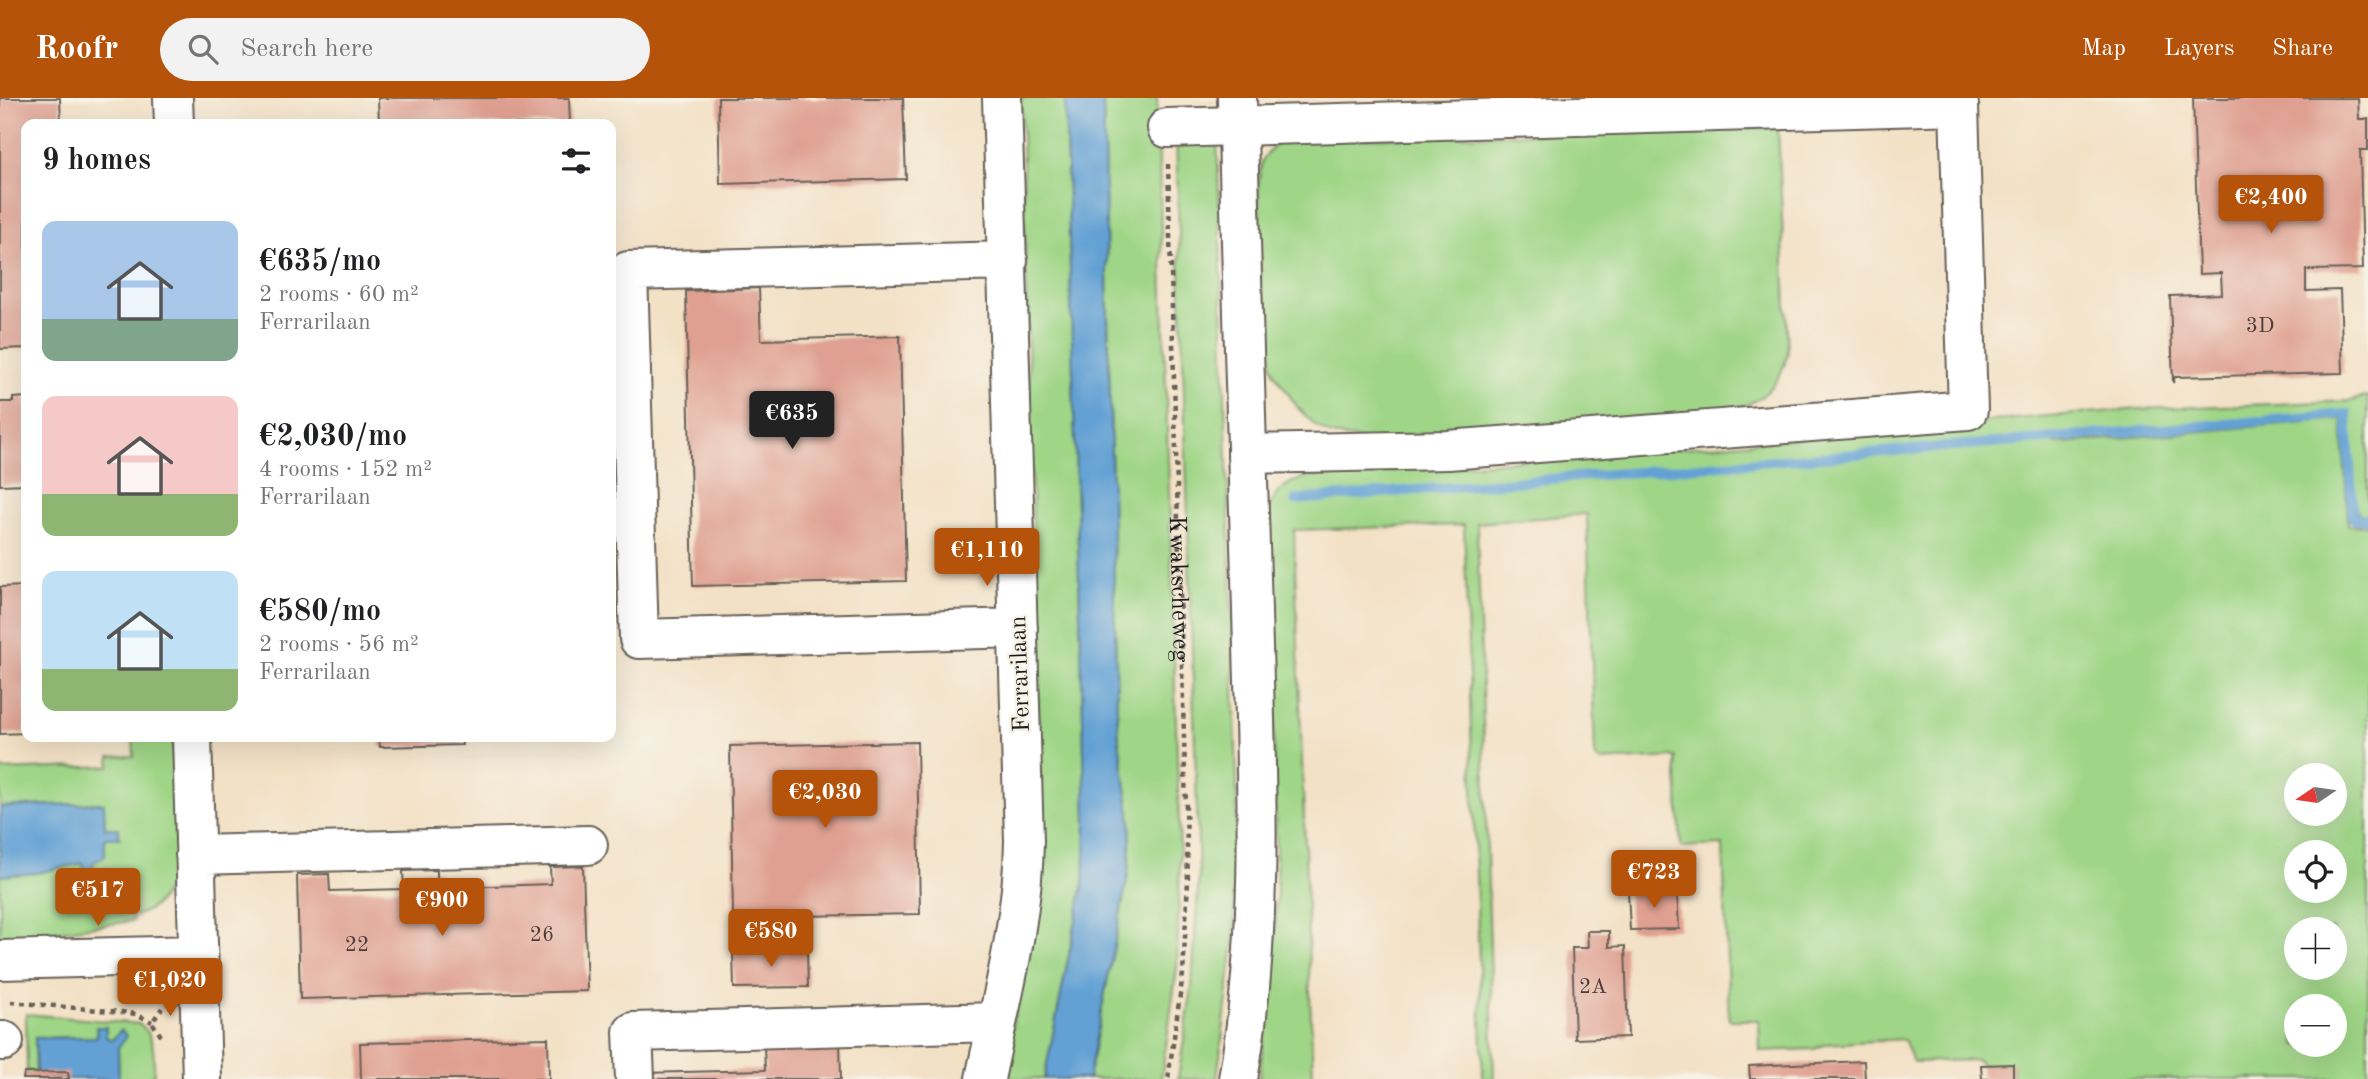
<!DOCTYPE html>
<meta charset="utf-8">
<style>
:root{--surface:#fff;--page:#f2f2f2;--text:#202124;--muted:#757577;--accent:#b45309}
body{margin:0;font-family:"Old Standard TT",serif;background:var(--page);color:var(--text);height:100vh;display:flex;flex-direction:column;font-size:26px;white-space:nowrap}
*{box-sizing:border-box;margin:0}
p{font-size:23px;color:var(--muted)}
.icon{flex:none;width:38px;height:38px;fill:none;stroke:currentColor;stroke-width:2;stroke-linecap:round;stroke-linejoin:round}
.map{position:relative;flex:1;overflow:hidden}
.panel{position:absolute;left:21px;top:21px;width:595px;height:623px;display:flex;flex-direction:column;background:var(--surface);border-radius:14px;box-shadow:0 7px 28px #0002}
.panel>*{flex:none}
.needle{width:46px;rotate:257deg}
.tools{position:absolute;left:2284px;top:665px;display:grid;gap:14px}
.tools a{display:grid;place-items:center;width:63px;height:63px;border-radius:50%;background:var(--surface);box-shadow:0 7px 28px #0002;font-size:35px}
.price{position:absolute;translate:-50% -60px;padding:0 16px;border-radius:7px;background:var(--accent);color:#fff;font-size:23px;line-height:46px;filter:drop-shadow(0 2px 4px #0008)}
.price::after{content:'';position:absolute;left:50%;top:42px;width:21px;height:16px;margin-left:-10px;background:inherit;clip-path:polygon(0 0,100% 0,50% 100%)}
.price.current{background:#222;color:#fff}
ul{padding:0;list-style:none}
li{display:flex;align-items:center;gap:21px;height:175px;padding:0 21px}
li span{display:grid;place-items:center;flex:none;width:196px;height:140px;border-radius:14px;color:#555}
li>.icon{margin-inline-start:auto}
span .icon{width:84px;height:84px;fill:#fffc;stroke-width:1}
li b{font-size:30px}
h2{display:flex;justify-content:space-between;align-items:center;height:84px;padding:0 21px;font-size:30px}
header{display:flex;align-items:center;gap:42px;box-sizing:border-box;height:98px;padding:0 35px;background:var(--accent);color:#fff}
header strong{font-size:33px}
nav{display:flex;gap:38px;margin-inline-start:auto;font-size:24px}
.search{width:490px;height:63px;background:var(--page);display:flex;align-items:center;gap:18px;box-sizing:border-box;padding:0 24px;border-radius:38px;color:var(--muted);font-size:26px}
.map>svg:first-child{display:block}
.green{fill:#9fd586;stroke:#5e7851;stroke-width:2;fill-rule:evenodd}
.water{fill:#63a1d4;stroke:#405e78;stroke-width:2}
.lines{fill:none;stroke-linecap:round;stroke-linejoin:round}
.stream{stroke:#63a1d4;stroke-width:10}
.building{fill:#dfa091}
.minor-casing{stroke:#676158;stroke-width:42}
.major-casing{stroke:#676158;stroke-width:42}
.path{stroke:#676158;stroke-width:4.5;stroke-dasharray:5 5;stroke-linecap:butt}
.minor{stroke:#fff;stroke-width:38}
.major{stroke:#fff;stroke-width:38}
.labels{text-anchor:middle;stroke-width:5;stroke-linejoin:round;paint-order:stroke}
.number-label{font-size:21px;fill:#4d3d39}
.street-label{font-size:24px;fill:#1c1c1c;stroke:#f7f3e8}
</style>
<header>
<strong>Roofr</strong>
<div class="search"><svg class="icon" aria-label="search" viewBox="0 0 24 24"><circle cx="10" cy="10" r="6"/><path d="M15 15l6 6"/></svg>Search here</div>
<nav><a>Map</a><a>Layers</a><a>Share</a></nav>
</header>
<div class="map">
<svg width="2368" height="981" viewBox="0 0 2368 981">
<rect width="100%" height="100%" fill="#f7f3e8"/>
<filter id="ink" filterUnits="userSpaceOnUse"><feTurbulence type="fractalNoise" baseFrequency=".0143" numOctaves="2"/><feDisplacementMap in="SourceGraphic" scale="14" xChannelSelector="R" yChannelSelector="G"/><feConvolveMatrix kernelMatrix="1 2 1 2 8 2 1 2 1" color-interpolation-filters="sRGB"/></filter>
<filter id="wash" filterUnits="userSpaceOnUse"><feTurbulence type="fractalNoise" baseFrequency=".00686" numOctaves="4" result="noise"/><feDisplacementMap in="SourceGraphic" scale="28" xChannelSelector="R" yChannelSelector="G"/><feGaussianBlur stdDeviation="1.57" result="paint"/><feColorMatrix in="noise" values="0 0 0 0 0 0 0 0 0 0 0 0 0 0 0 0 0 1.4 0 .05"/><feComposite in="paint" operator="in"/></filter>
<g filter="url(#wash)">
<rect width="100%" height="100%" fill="#f3e1c6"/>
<path class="green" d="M1021,0H1065L1086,726L1084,782L1044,981H1002L1043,772Z
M1103,0H1157L1180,758L1177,871L1161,981H1088L1128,777L1130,751L1131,724L1119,642L1117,612Z
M1778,29L1788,254C1780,288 1763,303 1730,313L1371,343L1331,337L1315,327L1299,311L1274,275L1266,244L1261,214L1258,88L1262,63L1269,53L1280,43Z
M1217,37L1237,686L1234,844L1217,981H1178L1192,890L1199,776L1176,38Z
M2368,298V418L2359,416L2355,408L2349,313L2055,337V346L2342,321L2348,428L2368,426V981H2013V967H1981L1978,962L1913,964L1904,941L1826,946L1814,951L1760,953L1759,922H1729L1723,747L1681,749L1676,659L1599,663L1595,657L1587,416L1477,425L1494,981H1483L1464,427L1294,432L1313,981H1259L1273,868L1277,794L1269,413C1273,393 1289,383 1309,379L1732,346L2036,319L2140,311L2350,303ZM2296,677H2334V716H2296ZM2296,754H2334V793H2296ZM2296,831H2334V870H2296ZM2296,908H2334V947H2296Z
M133,639H173L177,771L175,786L170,785C163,801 151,815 132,818L133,823L0,841V778L37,775L83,765L93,777V765L105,756V740L119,739L105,731L103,705L0,709V672L110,668V659L134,658Z
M26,916L140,926C156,938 154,962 154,981H119L118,949L106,939V929L97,939L35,940L36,975L27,976Z"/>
<path class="water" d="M1065,0H1103L1117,612L1119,642L1131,724L1130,751L1128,777L1088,981H1044L1084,782L1086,726Z
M104,705L105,730H119V740H105V758L93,765L94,777H84L83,765L37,775L0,778V709Z
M96,929H106V939L112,942L121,932L127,938L118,949L119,981H39L36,975L35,940L97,939Z"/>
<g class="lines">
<path class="stream" d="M1295,402L2347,316L2353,421L2368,420"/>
</g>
<g id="blocks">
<path class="building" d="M0,0H60L61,26H26V250L0,251Z
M378,0H569L570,26H379Z
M718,0H903L906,81L720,86Z
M2193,0H2358L2359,21H2368V52H2360L2363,171L2306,172V193L2340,192L2343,275L2175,279L2173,285L2170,198L2222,196L2221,175L2199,176Z
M759,190L761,242L900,238L906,483L693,488L686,193Z
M26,299V386L0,387V304H13V300Z
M26,488V635L0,636V489Z
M379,639H461L462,647L380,649Z
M917,644L920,816L733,819L730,648Z
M583,768L587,893L300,901L297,777L329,776L330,793L404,791L403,773L437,772V789L492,788L551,786L550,769Z
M1677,792L1679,831L1630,832L1628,793Z
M1587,833H1609V849L1625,848L1628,939L1575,941L1572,850H1588Z
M807,852L808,889L734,890L733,854Z
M548,940L549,981H361L360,945Z
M840,945L841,981H644L643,975L765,972L764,947Z
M1864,963L1865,981H1750L1749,968Z
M2013,966V981H1982L1981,967Z
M68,974L69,981H23L24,975Z"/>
</g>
</g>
<g filter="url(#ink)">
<use href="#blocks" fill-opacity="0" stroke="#676158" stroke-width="2"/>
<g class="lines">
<g class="minor-casing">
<path id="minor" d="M173,0L174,26
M1167,30L1959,7L1968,312L1448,352L1247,356
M1008,163L628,173L639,541L1018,530
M192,639L202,981
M195,757L588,747
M0,862L198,857
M0,943H4
M635,981L633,934L997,924
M985,981C1001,903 1023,823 1024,743L1002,0"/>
</g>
<g class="major-casing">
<path id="major" d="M1237,0C1242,171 1246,341 1252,512C1256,669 1265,826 1238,981"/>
</g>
<g class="path">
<path id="s1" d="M1168,66L1188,783L1183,876L1168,981"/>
<path d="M11,904L121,914L136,916L152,924"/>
<path d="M161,938L152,924L162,910"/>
</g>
<use href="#minor" class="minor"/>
<use href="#major" class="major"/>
</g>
</g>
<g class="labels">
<g class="number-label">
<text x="2260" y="234">3D</text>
<text x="542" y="843">26</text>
<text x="357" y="853">22</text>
<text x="1593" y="895">2A</text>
</g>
<g class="street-label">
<text dy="8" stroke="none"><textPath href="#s1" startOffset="425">Kwakscheweg</textPath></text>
<text transform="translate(1019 576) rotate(-92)" y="8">Ferrarilaan</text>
</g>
</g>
</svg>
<div class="tools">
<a><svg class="needle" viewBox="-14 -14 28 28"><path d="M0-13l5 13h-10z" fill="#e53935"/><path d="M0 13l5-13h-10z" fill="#757577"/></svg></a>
<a><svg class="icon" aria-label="locate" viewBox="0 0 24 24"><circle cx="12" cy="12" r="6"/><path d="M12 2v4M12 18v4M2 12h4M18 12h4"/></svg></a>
<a>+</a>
<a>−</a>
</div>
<b class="price" style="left:2271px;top:137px">€2,400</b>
<b class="price current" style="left:792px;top:353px">€635</b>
<b class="price" style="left:987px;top:490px">€1,110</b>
<b class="price" style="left:825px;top:732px">€2,030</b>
<b class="price" style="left:1654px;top:812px">€723</b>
<b class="price" style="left:98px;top:830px">€517</b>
<b class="price" style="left:442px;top:840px">€900</b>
<b class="price" style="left:771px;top:871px">€580</b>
<b class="price" style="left:170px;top:920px">€1,020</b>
<section class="panel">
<h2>9 homes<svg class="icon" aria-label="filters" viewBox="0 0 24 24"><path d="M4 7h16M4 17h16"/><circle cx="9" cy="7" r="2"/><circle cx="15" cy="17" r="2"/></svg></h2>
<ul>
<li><span style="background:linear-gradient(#a9c7e8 70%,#7fa58c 0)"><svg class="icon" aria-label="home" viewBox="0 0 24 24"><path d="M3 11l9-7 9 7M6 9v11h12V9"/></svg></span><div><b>€635/mo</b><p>2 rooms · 60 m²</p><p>Ferrarilaan</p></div></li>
<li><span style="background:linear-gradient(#f6c9c9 70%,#8fb573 0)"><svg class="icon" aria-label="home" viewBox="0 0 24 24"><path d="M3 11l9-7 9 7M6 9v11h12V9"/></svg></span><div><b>€2,030/mo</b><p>4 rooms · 152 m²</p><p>Ferrarilaan</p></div></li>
<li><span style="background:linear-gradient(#bfe0f5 70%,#8fb573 0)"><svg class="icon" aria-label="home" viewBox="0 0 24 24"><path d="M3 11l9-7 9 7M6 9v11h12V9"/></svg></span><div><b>€580/mo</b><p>2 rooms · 56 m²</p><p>Ferrarilaan</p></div></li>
</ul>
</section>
</div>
